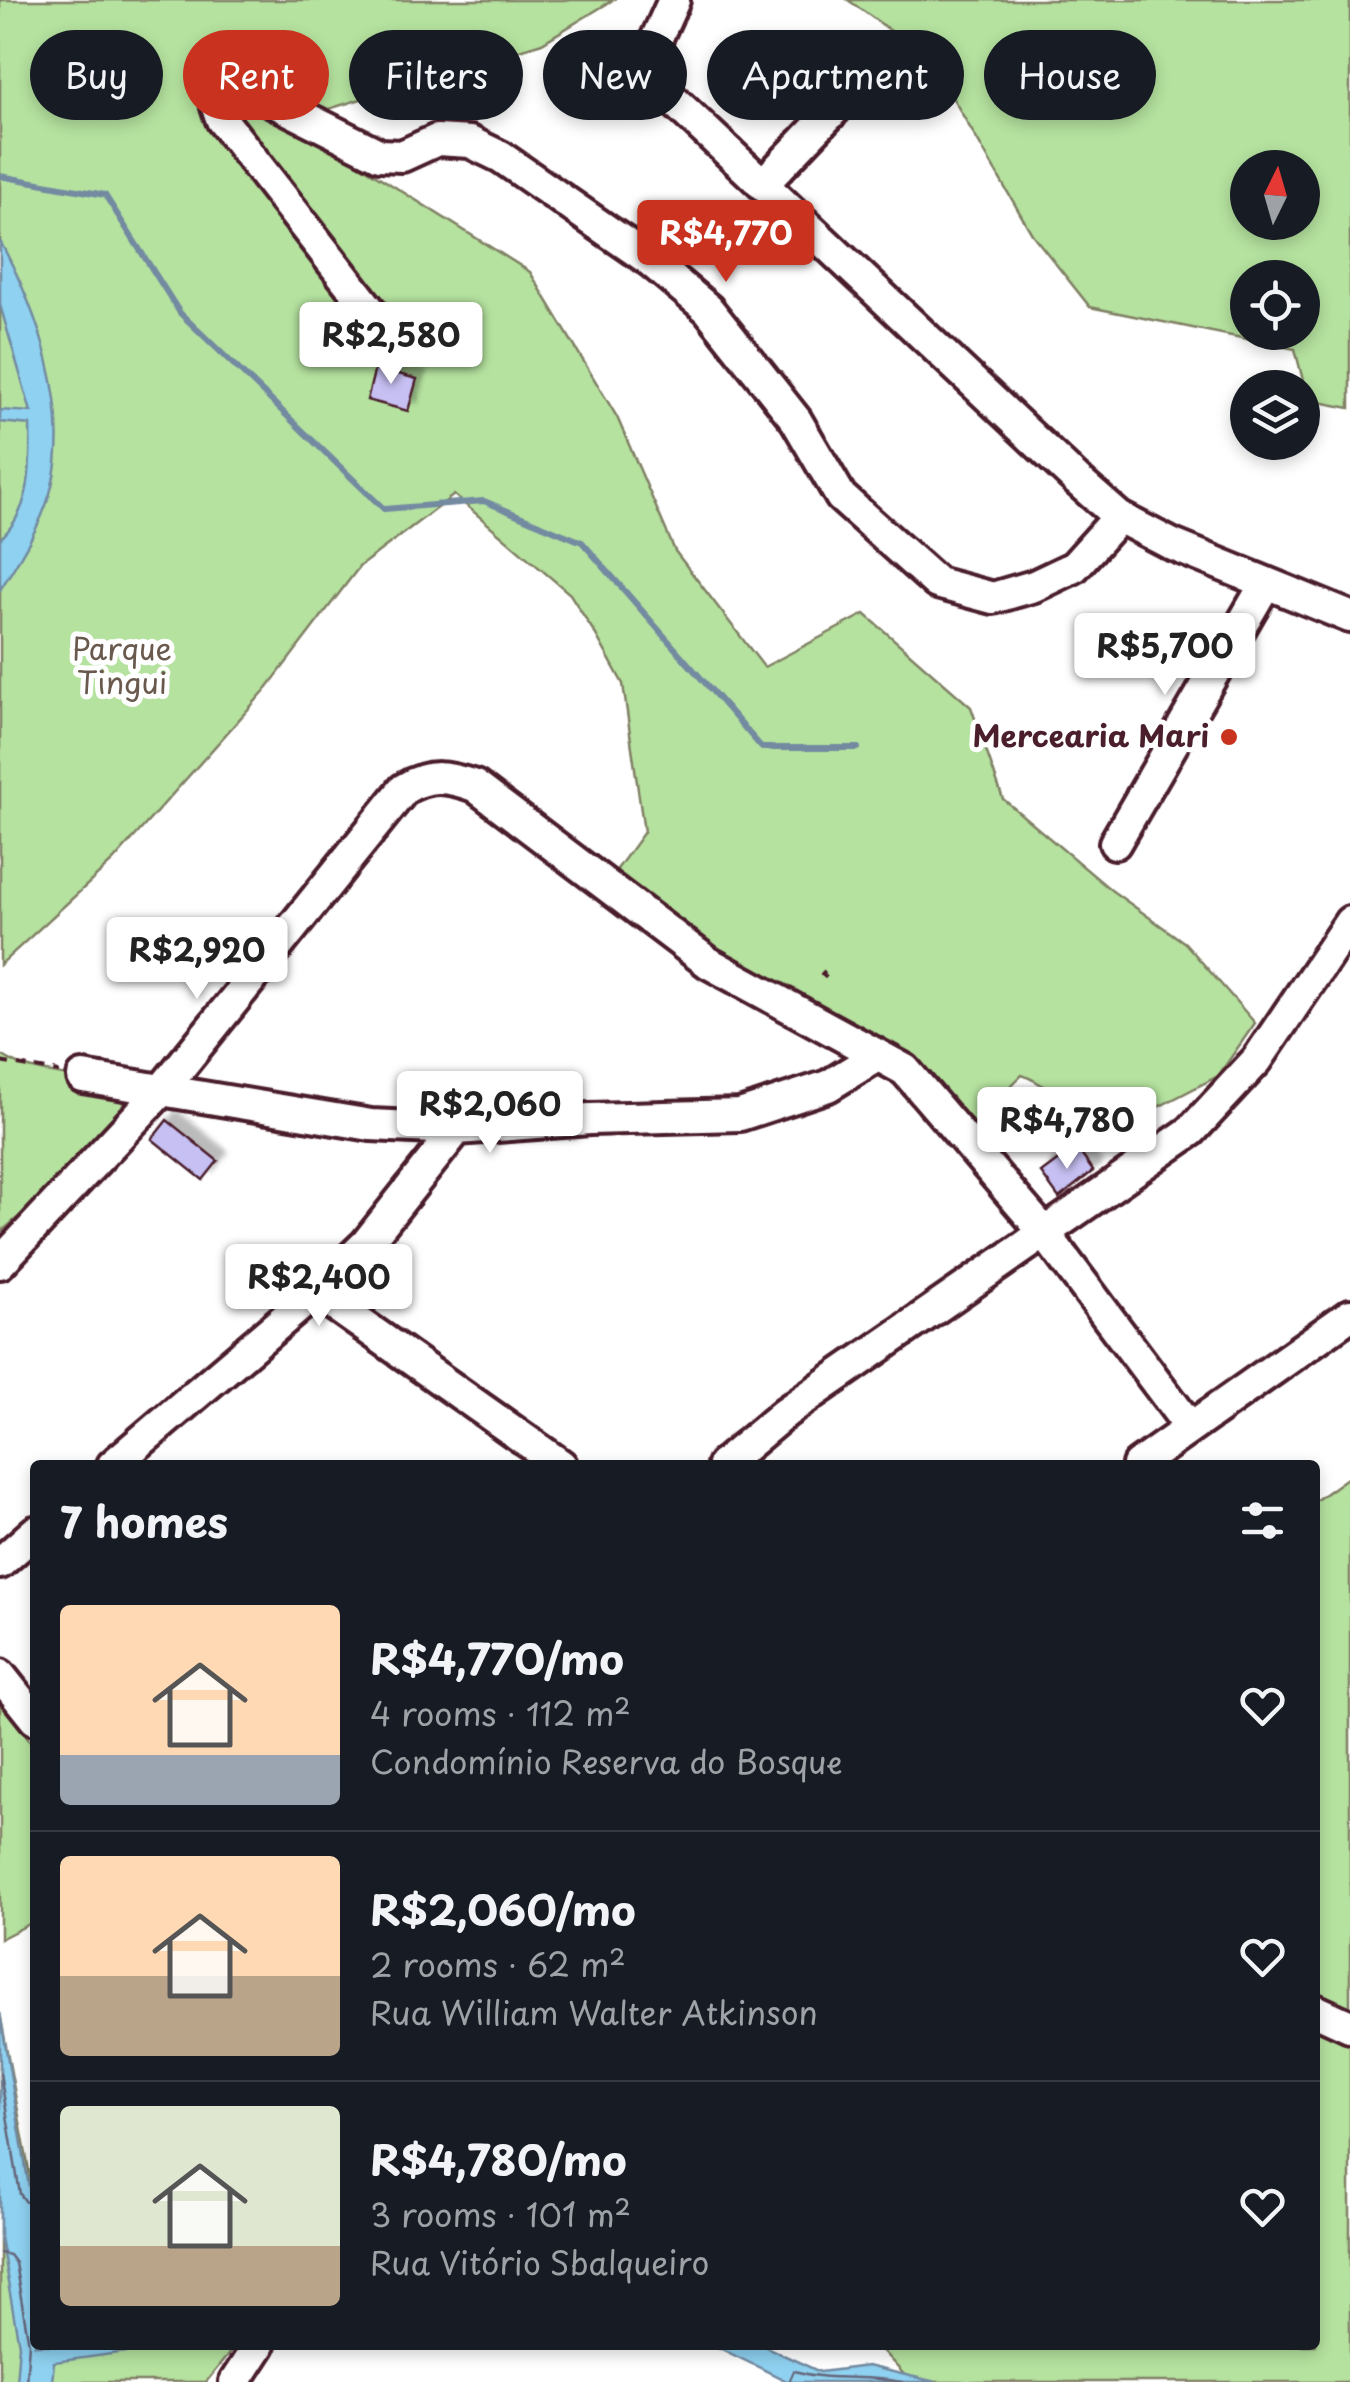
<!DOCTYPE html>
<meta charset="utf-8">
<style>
:root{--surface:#171b24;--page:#20242c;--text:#f1f3f6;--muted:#9ea1a6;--line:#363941;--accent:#c8321e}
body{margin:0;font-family:"Playpen Sans",sans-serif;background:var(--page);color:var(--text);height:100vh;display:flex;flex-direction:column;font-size:38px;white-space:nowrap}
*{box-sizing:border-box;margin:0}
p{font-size:32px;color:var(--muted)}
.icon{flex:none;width:55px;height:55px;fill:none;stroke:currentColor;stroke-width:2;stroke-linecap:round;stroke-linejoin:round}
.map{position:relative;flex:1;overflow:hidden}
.panel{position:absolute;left:30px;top:1460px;width:1290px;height:890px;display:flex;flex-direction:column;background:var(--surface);border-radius:10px;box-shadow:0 5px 15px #0003}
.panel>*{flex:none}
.top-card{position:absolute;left:30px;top:30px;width:1290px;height:90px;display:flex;gap:20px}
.needle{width:65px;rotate:5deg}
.fabs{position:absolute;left:1230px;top:150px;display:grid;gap:20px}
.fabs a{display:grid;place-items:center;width:90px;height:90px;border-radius:50%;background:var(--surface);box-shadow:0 5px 15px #0003;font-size:50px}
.price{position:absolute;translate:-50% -85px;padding:0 22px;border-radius:10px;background:#fff;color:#222;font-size:32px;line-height:65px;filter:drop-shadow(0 2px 5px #0008)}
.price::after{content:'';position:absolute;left:50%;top:60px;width:30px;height:22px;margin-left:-15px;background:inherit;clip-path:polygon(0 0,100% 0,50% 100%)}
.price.active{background:var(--accent);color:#fff}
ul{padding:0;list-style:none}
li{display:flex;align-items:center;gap:30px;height:250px;padding:0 30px}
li+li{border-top:2px solid var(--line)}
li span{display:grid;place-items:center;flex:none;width:280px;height:200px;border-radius:10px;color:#555}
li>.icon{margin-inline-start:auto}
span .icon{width:120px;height:120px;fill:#fffc;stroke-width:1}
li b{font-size:42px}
h2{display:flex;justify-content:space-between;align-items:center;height:120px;padding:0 30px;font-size:42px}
.chip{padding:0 35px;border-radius:45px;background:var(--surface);box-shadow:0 5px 15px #0003;font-size:35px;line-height:90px}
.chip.active{background:var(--accent);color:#fff}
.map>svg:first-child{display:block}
.green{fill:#b5e29f;stroke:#808065;stroke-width:2.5;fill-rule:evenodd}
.water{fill:#8ed1f0;stroke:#738aa1;stroke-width:2.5}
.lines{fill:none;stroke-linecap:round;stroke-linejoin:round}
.shore{stroke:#65667a;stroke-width:2.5}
.stream{stroke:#738aa1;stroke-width:6}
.building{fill:#c7c0f3;stroke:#4a1f2b;stroke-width:2.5;filter:url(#shadow)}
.minor-casing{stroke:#4a1f2b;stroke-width:38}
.path{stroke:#4a1f2b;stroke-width:4;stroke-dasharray:10 8;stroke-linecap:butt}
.minor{stroke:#fff;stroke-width:30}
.poi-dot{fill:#c8321e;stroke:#fff;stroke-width:4}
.labels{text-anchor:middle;stroke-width:10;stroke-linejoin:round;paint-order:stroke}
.park-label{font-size:30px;fill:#6a5a4e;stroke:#fff}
.poi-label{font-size:30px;font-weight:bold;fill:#4a1f2b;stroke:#fff;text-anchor:end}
</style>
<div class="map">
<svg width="1350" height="2382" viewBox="0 0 1350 2382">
<defs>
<filter id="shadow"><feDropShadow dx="9" dy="-9" stdDeviation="2.5" flood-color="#0004"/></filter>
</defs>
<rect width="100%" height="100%" fill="#fff"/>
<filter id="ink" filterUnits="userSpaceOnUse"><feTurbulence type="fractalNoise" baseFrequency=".01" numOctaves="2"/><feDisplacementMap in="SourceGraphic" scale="20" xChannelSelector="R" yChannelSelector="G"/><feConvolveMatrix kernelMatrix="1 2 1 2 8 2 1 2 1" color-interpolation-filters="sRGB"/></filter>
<g filter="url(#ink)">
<path class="green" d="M0,0H613L542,43L290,121L530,272L617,417L675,551L764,667L865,614L971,707L1003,799L1111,890L1185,943L1255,1023L1218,1076L1102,1136C1068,1118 1062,1090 1022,1075L974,1123L909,1054L717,954L615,872L644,832L623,684L596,635L570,594L454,495L360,566L267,688L113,861L0,965Z
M848,0H1350V408L1308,400L1295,349L1090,307L1032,234L930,59ZM1248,168H1302V222H1248ZM1248,278H1302V332H1248Z
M0,1054C42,1083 78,1063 127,1106L52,1188L0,1233Z
M1350,1476V2382H911L877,2345H1315V1501Z
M0,1694L35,1749V1921L0,1939Z
M0,2013L35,2203V2345H236L206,2382H0Z"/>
<path class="water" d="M0,241C38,312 71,406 52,486C43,523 20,558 0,590V539C32,510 31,466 30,425L0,422V410L31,412L0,305Z
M0,2013L35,2222V2345H176L54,2362L52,2382H16L19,2345L0,2237Z
M713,2345H762L820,2372L867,2366L936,2382H789Z"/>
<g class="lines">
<path class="shore" d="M0,2073L20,2194L26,2202L35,2204
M0,2253L9,2255L15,2263L29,2344L26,2382
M789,2382L794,2371C832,2382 862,2374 902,2382"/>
<path class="stream" d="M0,176L105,195L180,313L384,509L484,501L582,542L762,748H858"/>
</g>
<path class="building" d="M383,361L401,365L398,374L417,379L408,411L367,400L376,364L382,365Z
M167,1120L218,1161L203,1180L152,1139Z
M1076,1147L1093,1171L1059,1198L1041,1173Z"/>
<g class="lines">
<g class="minor-casing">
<path id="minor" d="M674,0L650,53L655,83L1078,481L1119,517L1173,545L1350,617
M763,184L852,91
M386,331L222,120L217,107L227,95L256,93L380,155L402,156L437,140L470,142L501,157L648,259L708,309L796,420L841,497L937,583L993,598L1034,586L1074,567L1119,517
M1115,843L1266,583
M83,1077L371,1125L457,1129L590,1119L740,1115L828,1086L877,1056
M0,1263L161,1091L404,789C430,773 448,777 475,786L709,963L905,1070L1044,1232L1189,1426
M316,1292L561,1465
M113,1465L316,1292L366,1244L457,1129
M723,1465L786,1412L1191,1131L1257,1060L1350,922
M1138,1465L1350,1315
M0,1563L35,1532
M0,1675L35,1719
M1315,2010L1350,2026
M235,2382L259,2345"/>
</g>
<path class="path" d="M825,971L822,974L829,980
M0,1062L59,1072"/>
<use href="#minor" class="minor"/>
</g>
</g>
<circle class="poi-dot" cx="1229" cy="737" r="10"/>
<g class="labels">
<g class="park-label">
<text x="122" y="660">Parque<tspan x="122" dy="34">Tingui</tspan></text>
</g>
<g class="poi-label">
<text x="1209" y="747">Mercearia Mari</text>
</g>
</g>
</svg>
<div class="fabs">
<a><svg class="needle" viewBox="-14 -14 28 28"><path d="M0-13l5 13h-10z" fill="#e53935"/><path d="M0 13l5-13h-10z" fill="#9ea1a6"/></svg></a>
<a><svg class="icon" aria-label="locate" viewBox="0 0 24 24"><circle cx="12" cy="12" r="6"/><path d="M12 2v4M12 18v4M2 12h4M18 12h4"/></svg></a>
<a><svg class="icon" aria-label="layers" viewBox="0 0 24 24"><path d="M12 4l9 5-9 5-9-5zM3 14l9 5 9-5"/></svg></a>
</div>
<b class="price active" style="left:726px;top:285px">R$4,770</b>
<b class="price" style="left:391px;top:387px">R$2,580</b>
<b class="price" style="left:1165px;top:698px">R$5,700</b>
<b class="price" style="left:197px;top:1002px">R$2,920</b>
<b class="price" style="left:490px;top:1156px">R$2,060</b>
<b class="price" style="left:1067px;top:1172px">R$4,780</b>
<b class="price" style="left:319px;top:1329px">R$2,400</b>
<div class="top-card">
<a class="chip">Buy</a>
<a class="chip active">Rent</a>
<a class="chip">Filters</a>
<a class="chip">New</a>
<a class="chip">Apartment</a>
<a class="chip">House</a>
</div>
<section class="panel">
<h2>7 homes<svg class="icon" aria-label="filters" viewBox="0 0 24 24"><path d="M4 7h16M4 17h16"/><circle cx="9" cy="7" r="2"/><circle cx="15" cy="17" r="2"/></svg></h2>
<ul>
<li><span style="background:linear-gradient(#ffd9b3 75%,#9aa5b1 0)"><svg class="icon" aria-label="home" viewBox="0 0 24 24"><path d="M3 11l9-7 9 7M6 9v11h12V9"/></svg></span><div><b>R$4,770/mo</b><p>4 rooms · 112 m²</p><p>Condomínio Reserva do Bosque</p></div><svg class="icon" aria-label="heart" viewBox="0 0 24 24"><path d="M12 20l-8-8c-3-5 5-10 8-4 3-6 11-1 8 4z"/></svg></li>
<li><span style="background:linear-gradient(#ffd9b3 60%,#b9a48a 0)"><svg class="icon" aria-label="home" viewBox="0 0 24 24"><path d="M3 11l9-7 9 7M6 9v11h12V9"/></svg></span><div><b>R$2,060/mo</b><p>2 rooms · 62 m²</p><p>Rua William Walter Atkinson</p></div><svg class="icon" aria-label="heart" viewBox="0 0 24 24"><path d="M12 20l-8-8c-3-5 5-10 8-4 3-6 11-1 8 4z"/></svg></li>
<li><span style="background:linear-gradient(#dfe7d0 70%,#b9a48a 0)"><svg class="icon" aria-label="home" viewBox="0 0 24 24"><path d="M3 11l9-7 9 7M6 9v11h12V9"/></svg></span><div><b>R$4,780/mo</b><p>3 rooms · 101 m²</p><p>Rua Vitório Sbalqueiro</p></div><svg class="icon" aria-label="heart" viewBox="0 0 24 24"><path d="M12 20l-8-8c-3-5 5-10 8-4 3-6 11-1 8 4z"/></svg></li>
</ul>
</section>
</div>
